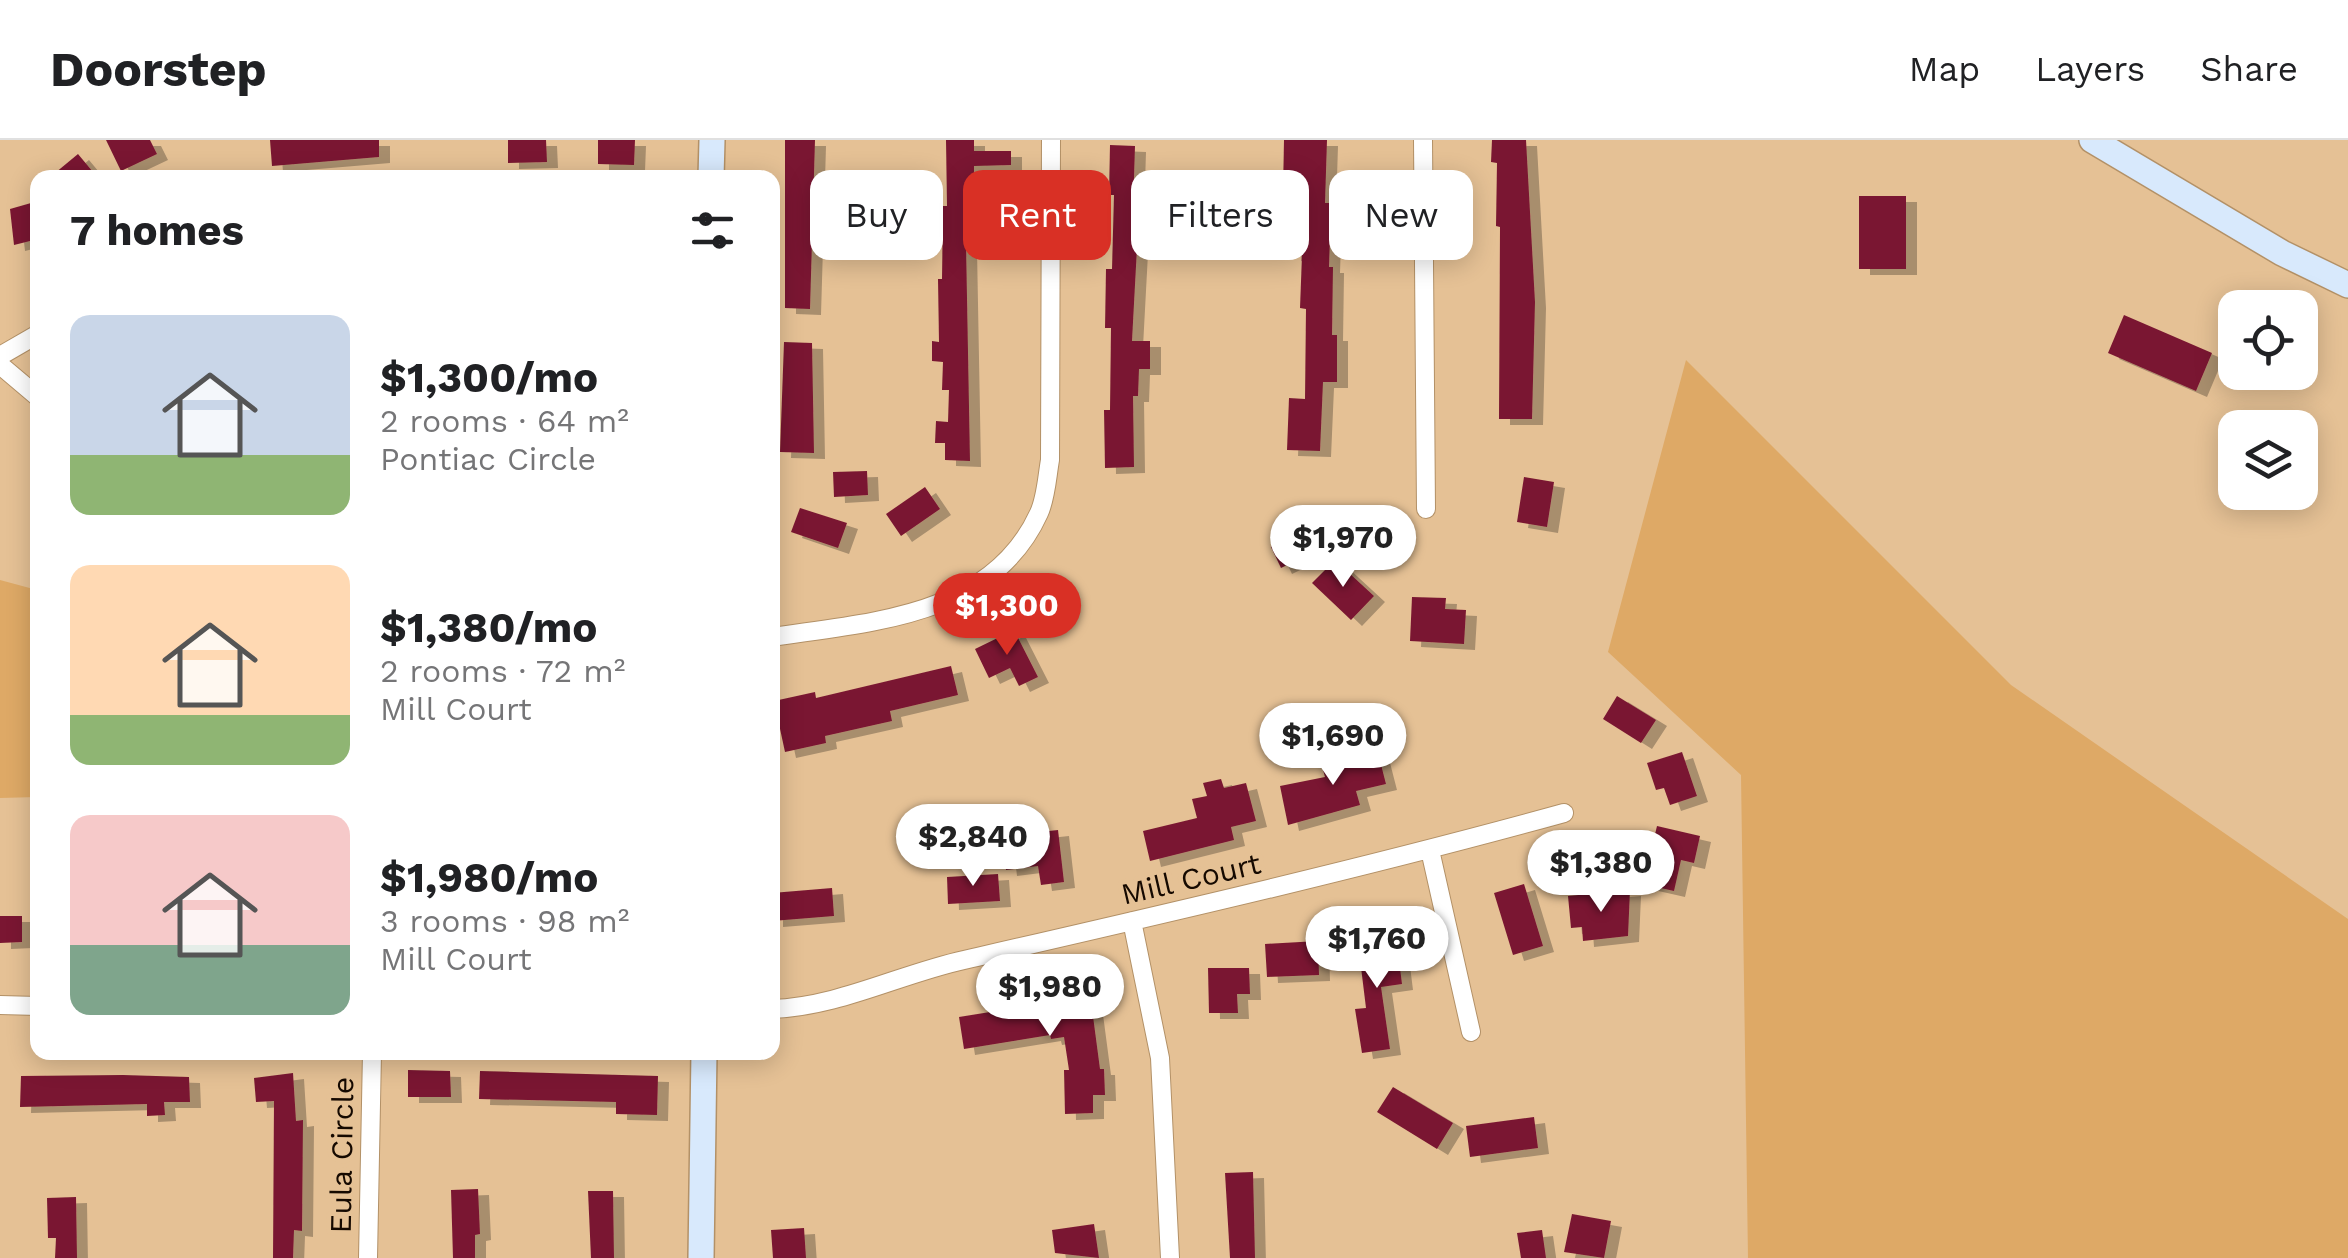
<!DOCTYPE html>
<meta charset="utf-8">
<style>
:root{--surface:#fff;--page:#f2f2f2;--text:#202124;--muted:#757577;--line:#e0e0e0;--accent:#d93025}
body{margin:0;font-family:"Work Sans",sans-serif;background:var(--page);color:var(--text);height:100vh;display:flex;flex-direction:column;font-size:38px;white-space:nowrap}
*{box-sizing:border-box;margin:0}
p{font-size:32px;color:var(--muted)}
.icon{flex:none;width:55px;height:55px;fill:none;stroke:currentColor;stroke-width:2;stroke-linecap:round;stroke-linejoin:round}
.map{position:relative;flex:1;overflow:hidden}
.panel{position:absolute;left:30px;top:30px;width:750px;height:890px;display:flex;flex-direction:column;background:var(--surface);border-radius:20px;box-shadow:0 5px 25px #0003}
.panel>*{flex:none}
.banner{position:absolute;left:810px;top:30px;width:950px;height:90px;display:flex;gap:20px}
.fabs{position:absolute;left:2218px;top:150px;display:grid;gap:20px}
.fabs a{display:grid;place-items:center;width:100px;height:100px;border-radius:20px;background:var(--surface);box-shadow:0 5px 25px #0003;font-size:50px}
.price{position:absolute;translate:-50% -85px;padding:0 22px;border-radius:35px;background:#fff;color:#222;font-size:32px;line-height:65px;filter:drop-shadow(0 2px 5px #0008)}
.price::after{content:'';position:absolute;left:50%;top:60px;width:30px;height:22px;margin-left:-15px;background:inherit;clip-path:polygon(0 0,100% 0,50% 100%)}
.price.active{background:var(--accent);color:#fff}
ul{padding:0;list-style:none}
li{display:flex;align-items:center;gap:30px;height:250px;padding:0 40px}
li span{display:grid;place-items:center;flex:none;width:280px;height:200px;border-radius:20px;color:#555}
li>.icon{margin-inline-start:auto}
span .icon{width:120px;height:120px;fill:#fffc;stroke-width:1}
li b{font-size:42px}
h2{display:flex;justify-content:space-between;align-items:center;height:120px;padding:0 40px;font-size:42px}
.tag{padding:0 35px;border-radius:20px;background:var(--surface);box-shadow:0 5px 25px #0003;font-size:35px;line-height:90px}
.tag.active{background:var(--accent);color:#fff}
header{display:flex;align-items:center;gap:60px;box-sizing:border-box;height:140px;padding:0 50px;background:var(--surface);border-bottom:2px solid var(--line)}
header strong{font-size:48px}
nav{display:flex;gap:55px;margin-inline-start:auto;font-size:35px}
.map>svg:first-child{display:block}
.green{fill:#dea966}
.building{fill:#7a1831;filter:url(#shadow)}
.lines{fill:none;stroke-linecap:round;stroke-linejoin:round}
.street-casing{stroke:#b39167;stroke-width:20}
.secondary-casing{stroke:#b39167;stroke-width:28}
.street{stroke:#fff;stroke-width:18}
.secondary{stroke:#d8e9fc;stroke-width:25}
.labels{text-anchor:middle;stroke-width:10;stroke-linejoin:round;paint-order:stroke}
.street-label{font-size:30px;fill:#150900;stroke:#e5c195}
</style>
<header>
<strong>Doorstep</strong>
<nav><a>Map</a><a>Layers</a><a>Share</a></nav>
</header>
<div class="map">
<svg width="2348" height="1118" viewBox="0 0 2348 1118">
<defs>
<filter id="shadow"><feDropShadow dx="11" dy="6" stdDeviation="0" flood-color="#0004"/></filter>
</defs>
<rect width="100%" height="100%" fill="#e5c195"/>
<path class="green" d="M1686,220L2011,545L2348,779V1118H1748L1741,635L1608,512Z
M0,440L37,450V657L0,658Z"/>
<path class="building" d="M106,0H150L157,14L121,31Z
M270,0H379V17L272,26Z
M508,0H546L547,22L508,23Z
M598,0H635L634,25L598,24Z
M785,0H815L810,169L785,168Z
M946,0H974V11H1011V25L974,26V47H969L968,87H980V103H966L970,321L945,320V303H935L936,281L948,282L949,250H942L943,222L932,221V201L939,202L938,139H942L943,66H947Z
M1284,0H1327L1325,63H1331L1329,127H1333L1332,195H1337V242H1323L1320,311L1287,310L1289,258L1305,259L1306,169L1300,168L1302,115H1290L1292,51H1283Z
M1492,0H1526L1535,162L1532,279H1499L1500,87L1496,86L1497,23L1491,22Z
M1110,5L1135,6L1133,69L1139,70L1132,201H1150V229H1139L1138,256H1133L1134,327L1105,328L1104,270H1110L1111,188H1105L1106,129H1112L1114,55H1109Z
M78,14L98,38H49Z
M1859,56H1906V129H1859Z
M38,61V99L14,105L10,69Z
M2124,175L2212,213L2196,251L2108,213Z
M784,202L812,203L814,313L780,312Z
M867,331L868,355L834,357L833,332Z
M1524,337L1554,342L1547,387L1517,382Z
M925,347L940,369L901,396L886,374Z
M800,368L847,383L838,408L791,392Z
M1320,370L1332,393L1316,401L1322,408L1281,428L1271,407L1283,401L1277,391Z
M1335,420L1374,456L1351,480L1312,443Z
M1412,457L1446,458L1445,469L1466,470L1464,504L1410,501Z
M1014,490L1038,537L1019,546L1010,528L989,538L975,509Z
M951,526L958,555L890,571L892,581L825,596L826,603L785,612L774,561L815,552L816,558Z
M1617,556L1656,580L1641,603L1603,579Z
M1377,609L1386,644L1356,651L1360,665L1288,685L1280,646L1325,637L1323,630L1338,627L1336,619Z
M1682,612L1697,656L1670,665L1664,648L1656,650L1647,623Z
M1221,639L1224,648L1246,643L1256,681L1231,687L1234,700L1150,721L1143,691L1197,678L1192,659L1207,656L1203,643Z
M1657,686L1700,696L1694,723L1681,720L1674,751L1643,744Z
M1058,690L1064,742L1041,745L1038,726L1006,730L1002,696Z
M998,734L1000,761L948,764L947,737Z
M1524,744L1543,806L1513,815L1494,753Z
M832,748L834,776L772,781V753Z
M1630,750L1628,796L1583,801L1582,787L1571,788L1568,756Z
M0,776H22V802L0,803Z
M1396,796L1402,844L1381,847L1390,909L1362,913L1355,869L1366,868L1359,811L1365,810L1364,800Z
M1318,801L1319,835L1267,837L1265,804Z
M1208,828H1249L1250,854H1237L1238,873H1209Z
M1089,846L1100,929H1104L1105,955H1093V973L1065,974L1064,930H1069L1064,897L1051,899L1050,895L964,909L959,877L1046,863L1045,852Z
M408,930L450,931L451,957H408Z
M480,931L658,936L657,975L616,974V962L479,959Z
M293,933L296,981L303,980L302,1091L294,1090L293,1118H273L274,961L256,962L254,938Z
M123,935L189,937L190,962H164L165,975L147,976V964L20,967L21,936Z
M1393,947L1453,983L1437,1009L1377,972Z
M1534,977L1538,1008L1470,1017L1466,986Z
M1253,1032L1255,1118H1230L1225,1033Z
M478,1049L480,1094L475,1095V1118H453L451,1050Z
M588,1051H613L614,1118H591Z
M76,1057L77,1118H55L56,1098H48L47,1058Z
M1572,1074L1611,1081L1604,1118L1564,1112Z
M1094,1084L1099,1118L1055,1113L1052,1090Z
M804,1088L806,1118H773L771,1090Z
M1542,1090L1546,1118H1521L1517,1093Z"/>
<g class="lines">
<g class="street-casing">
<path id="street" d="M1423,0L1426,369
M0,216L38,194
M0,225L38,257
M772,497C871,482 992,477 1039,373C1046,358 1047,337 1050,320L1051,0
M1430,710L1471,892
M1132,781L1160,918L1170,1118
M0,865L38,866
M772,869C838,867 900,834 964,820C1164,774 1365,728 1564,673
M368,1118L372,912"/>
</g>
<g class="secondary-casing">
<path id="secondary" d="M2092,0L2282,113L2348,145
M711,38L712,0
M701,1118L704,912"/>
</g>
<use href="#street" class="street"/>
<use href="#secondary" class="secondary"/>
</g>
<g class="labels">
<g class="street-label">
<text transform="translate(1191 739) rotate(-13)" y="10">Mill Court</text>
<text transform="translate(342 1015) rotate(-89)" y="10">Eula Circle</text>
</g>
</g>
</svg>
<div class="fabs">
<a><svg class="icon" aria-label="locate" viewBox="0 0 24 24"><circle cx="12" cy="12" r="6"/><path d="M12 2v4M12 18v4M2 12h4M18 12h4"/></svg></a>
<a><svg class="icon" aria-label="layers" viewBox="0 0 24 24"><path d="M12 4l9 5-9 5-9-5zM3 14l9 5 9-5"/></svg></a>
</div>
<b class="price" style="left:1343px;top:450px">$1,970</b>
<b class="price active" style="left:1007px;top:518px">$1,300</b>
<b class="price" style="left:1333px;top:648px">$1,690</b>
<b class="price" style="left:973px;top:749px">$2,840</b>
<b class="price" style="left:1601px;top:775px">$1,380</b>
<b class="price" style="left:1377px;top:851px">$1,760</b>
<b class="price" style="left:1050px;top:899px">$1,980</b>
<div class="banner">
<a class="tag">Buy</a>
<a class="tag active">Rent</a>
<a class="tag">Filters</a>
<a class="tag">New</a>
</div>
<section class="panel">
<h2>7 homes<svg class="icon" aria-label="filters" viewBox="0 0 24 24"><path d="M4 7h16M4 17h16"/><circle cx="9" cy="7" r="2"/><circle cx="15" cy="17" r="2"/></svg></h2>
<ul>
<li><span style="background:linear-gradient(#c9d6e8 70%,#8fb573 0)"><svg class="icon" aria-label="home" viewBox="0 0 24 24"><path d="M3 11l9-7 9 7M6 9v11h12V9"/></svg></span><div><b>$1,300/mo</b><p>2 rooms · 64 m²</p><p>Pontiac Circle</p></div></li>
<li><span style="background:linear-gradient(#ffd9b3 75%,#8fb573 0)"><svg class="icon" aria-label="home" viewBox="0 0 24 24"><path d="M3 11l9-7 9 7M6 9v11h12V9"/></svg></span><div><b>$1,380/mo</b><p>2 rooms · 72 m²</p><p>Mill Court</p></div></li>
<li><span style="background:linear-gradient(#f6c9c9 65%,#7fa58c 0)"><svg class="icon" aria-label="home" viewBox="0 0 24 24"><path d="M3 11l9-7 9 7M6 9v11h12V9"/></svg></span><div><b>$1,980/mo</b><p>3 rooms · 98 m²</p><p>Mill Court</p></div></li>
</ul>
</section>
</div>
